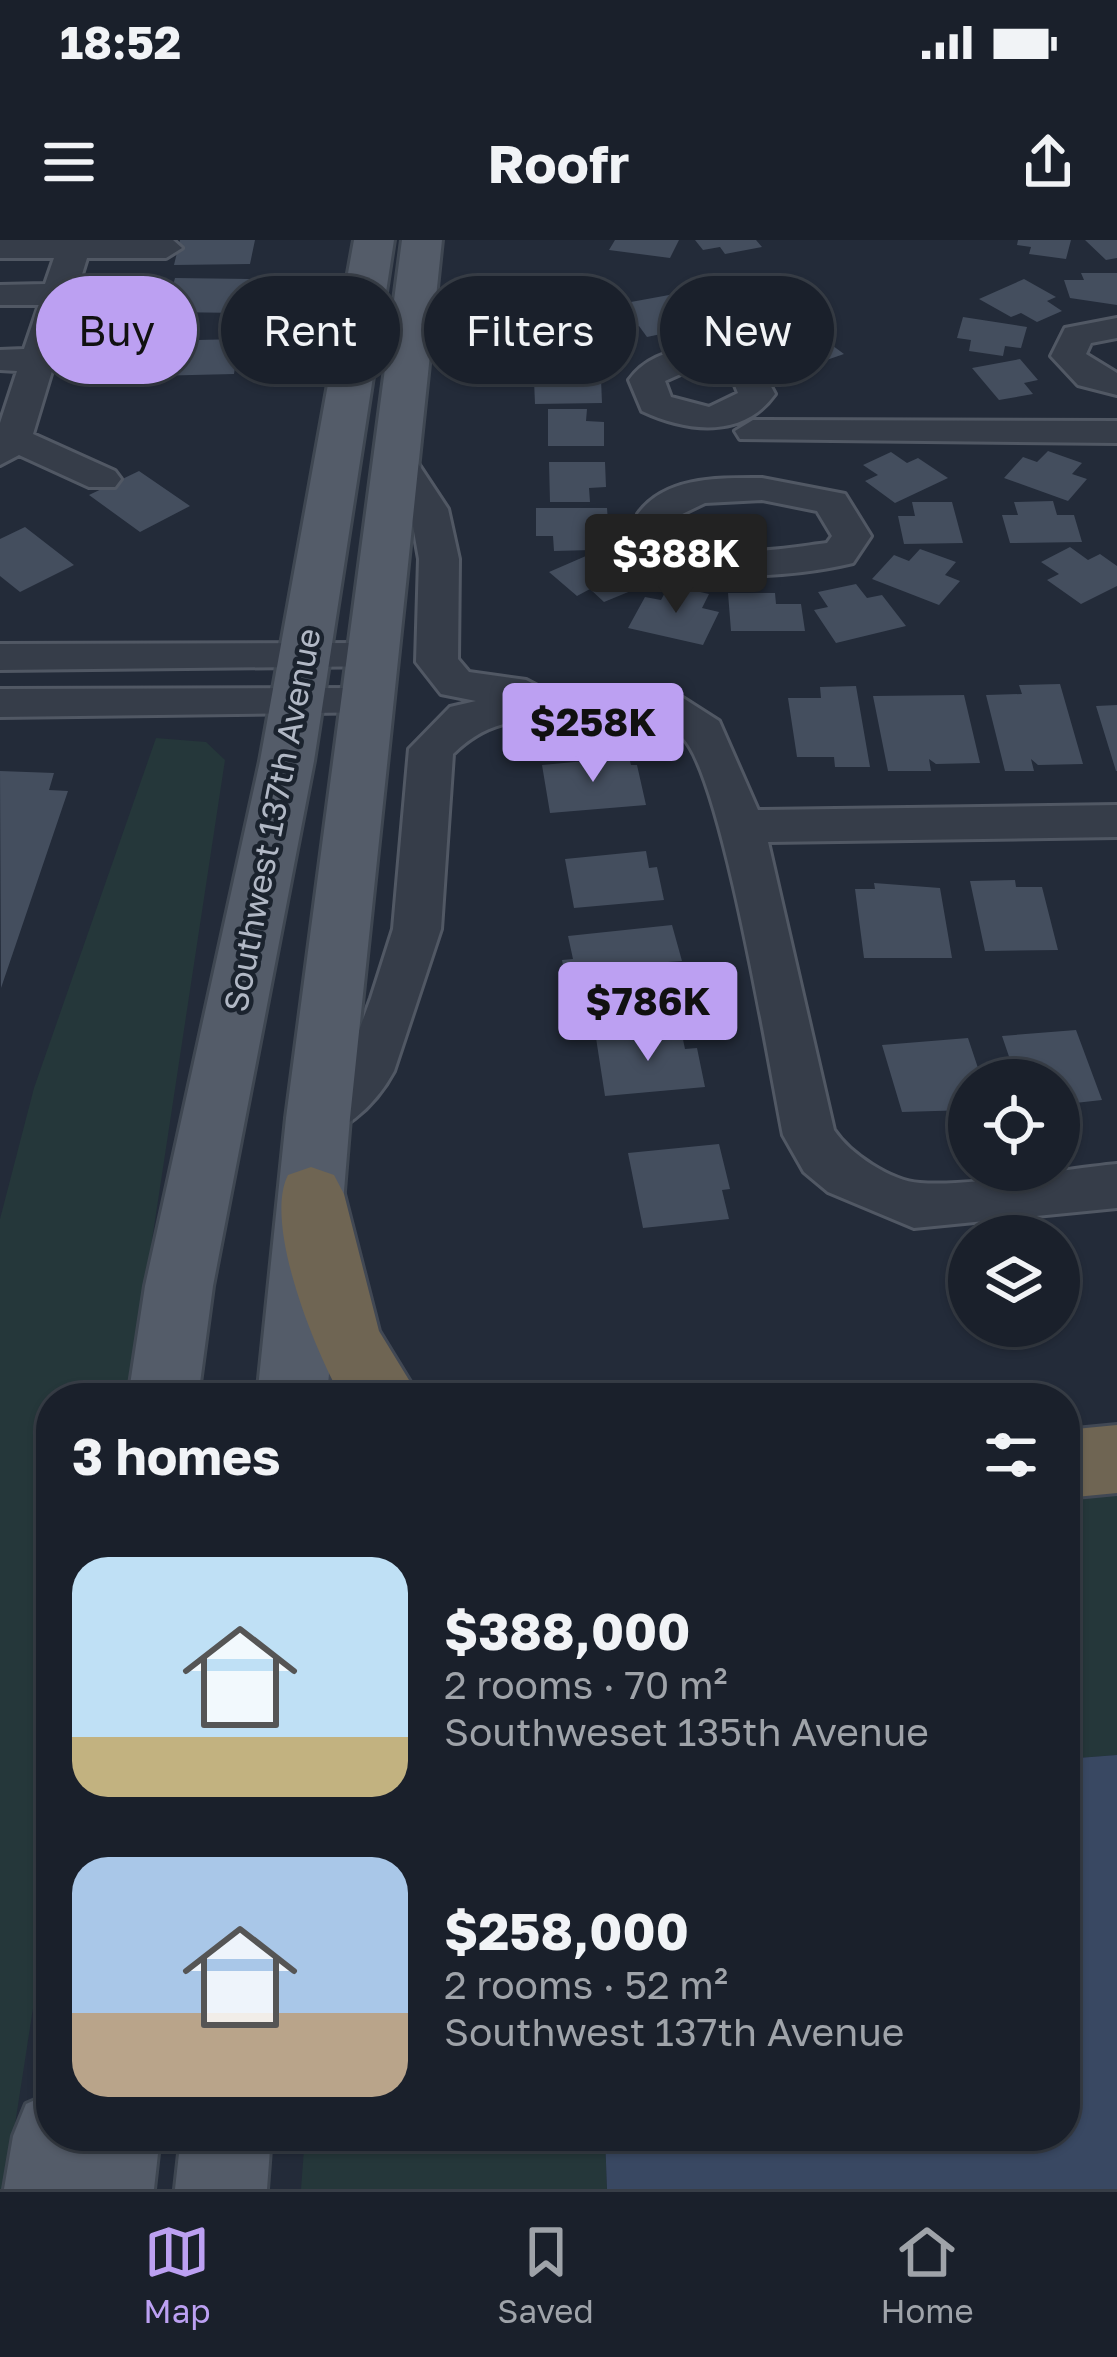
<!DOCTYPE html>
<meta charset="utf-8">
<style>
:root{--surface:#1a202b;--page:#232833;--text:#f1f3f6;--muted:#9fa3a9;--line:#383e47;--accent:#bca0f2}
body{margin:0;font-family:"Golos Text",sans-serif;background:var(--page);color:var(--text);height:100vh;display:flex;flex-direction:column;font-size:45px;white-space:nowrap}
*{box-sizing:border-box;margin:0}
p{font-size:39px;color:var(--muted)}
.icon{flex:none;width:66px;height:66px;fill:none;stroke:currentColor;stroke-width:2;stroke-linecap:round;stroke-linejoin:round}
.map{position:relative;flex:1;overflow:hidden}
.panel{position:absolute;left:36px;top:1143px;width:1044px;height:768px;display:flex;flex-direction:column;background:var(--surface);border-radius:48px;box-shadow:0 3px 9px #0004,0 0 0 3px var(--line)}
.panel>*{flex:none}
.guide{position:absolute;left:36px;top:36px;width:1047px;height:108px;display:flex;gap:24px}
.buttons{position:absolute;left:948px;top:819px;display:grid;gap:24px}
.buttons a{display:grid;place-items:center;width:132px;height:132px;border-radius:50%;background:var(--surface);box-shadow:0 3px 9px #0004,0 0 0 3px var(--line);font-size:60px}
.price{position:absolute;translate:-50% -102px;padding:0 27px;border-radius:12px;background:var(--accent);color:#111;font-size:39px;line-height:78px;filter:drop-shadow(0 3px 6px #0008)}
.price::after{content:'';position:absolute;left:50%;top:72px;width:36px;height:27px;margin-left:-18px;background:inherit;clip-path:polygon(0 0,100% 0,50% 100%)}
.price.selected{background:#222;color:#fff}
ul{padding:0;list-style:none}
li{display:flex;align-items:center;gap:36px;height:300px;padding:0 36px}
li span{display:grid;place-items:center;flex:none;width:336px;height:240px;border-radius:36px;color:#555}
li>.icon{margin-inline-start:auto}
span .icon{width:144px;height:144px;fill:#fffc;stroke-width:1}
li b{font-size:51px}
h2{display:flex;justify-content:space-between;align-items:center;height:144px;padding:0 36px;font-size:51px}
.tag{padding:0 42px;border-radius:54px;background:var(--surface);box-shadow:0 3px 9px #0004,0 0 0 3px var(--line);font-size:42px;line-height:108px}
.tag.selected{background:var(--accent);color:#111}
.status{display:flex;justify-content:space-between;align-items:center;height:84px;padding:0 60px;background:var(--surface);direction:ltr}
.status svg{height:33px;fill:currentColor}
header{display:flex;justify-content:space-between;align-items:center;height:156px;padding:0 36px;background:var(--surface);font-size:54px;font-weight:700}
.dock{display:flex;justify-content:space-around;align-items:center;height:168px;border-top:3px solid var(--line);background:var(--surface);font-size:33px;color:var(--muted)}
.dock a{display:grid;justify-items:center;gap:6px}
.dock .selected{color:var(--accent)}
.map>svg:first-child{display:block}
.green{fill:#25373a}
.water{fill:#394862}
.building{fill:#444e5e}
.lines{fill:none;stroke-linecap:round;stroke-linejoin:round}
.minor-casing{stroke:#515864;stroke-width:6}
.major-casing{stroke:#3f4752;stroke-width:6}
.highway-casing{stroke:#414854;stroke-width:6}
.minor{fill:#363d49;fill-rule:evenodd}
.major{fill:#545c69;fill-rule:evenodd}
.highway{fill:#6f6553;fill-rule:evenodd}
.labels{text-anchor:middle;stroke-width:9;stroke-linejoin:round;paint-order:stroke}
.street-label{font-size:33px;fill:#b1b8c5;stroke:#1b232e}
</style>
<div class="status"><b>18:52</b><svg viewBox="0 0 49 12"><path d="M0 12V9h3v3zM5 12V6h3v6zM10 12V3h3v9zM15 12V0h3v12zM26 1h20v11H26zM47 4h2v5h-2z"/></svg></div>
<header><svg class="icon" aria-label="menu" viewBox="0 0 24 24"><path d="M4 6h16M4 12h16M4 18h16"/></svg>Roofr<svg class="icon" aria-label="share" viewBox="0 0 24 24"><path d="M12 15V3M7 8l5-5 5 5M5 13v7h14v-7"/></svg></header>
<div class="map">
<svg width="1117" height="1949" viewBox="0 0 1117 1949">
<rect width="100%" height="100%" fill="#232b39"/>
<path class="green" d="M156,498L206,502L225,520L128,1158H51V1652L5,1949H0V979L34,848Z
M1117,1252V1515L1065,1519V1258Z
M305,1896H605L607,1949H301Z"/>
<path class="water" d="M1117,1515V1949H607L605,1896H1065V1519Z"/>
<path class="building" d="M180,0H255L250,24L174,25Z
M615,0H679L670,18L609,10Z
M695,0H756L762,7L725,14L720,7L703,10Z
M1018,0H1071L1066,19L1029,14L1031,7L1017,5Z
M1085,0H1117V18L1106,20Z
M1081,33H1117V65L1070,58L1064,40H1084Z
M175,38L250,39L242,73L166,72Z
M1024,39L1056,57L1047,61L1062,71L1037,82L1021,73L1011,77L979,59Z
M669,55L686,77L672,80L680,90L647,97L639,86L625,89L609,66Z
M710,55L749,61L745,68L766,72L758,89L738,86L735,94L695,87Z
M963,77L1027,87L1021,108L1005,106L1003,116L969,111L971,100L957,98Z
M591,86L620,95L610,105L621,109L600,127L545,109L567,90L580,95Z
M806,86L844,114L815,124L802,115L789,120L764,100Z
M239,99L234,134L151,136L157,101Z
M1020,119L1038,140L1024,143L1033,154L999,160L972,128Z
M549,128H585L586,140L601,139L602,163L535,164L534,140L549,139Z
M548,169H587L586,181L604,182V206H548Z
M1048,211L1082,223L1072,234L1087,239L1068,261L1004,238L1023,217L1037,222Z
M891,212L907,223L918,218L948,238L895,263L865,241L878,235L863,225Z
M549,222H605L606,247L589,248L590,262H550Z
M139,231L190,266L140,292L89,255Z
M1053,261L1057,275H1074L1082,302L1010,303L1002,275H1018L1014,262Z
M912,262H952L963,303L904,304L898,276H915Z
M536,268H607L609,295H592V310L554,311L553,296H536Z
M25,287L74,325L20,352L0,336V299Z
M609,306L636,329L623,335L638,348L604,362L590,349L577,356L549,332Z
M1070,307L1088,320L1100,314L1117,326V346L1081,364L1047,340L1059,334L1041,322Z
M920,309L956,322L945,335L960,341L939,365L872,339L894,315L909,321Z
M856,344L867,358L882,355L906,386L836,403L814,370L828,367L818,352Z
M669,345L709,354L702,368L719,372L703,405L628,388L645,357L661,360Z
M728,353H775L776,364H801L805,391H731Z
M1060,444L1083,524L1038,525L1031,519L1034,531H1005L986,455L1022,454L1019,445Z
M856,446L870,527H835L834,517H797L788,458H821L820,447Z
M964,455L980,523L936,524L929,519L931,531H888L873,456Z
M1117,465V531H1116L1096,466Z
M629,517L631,525H637L646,565L550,573L542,525Z
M0,531L54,533L49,550L68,551L1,748Z
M646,611L649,628L657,627L664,660L574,668L565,619Z
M1015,640L1016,647H1042L1058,710L985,711L970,641Z
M874,643L940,648L952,718H864L855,649H875Z
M672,685L682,721L668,722L673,737L567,748L562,720L573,719L568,696Z
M681,790L685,809L697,808L705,847L605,856L596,798Z
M1076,790L1102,860L1075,863L1078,871L1059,872V840H1017L1002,796Z
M968,798L982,840H969V870L902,872L882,805Z
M719,904L730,949L722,950L729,979L643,988L628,913Z"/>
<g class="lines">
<g class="minor-casing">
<path id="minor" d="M0,0H173L182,8L166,18H87L79,44L155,43L172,53L155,63L73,64L59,109H141L159,120L141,131H52L33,194L115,231L121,239L115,247H89L19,215L0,225V183L17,131L0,130V110L24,109L39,65H0V45L45,44L54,18H0Z
M1117,78V98L1091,103L1086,114L1117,133V155L1078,145L1051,116L1065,88Z
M691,107L759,124L775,154C743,199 687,192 642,171L629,140C645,118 665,113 691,107ZM694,128L732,138L738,153L709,167L671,157L665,141Z
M753,180L1117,181V203L740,199L735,191Z
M398,210L411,213L448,269L459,319L458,419L469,432L526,440L545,450L623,448L683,458L719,481L758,570L1117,565V597L768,602L834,890C850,914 891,941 920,943C972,947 1062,929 1117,924V968L914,988L828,952L804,932L783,895C769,825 722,537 683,498C654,469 606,477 570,478C520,480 490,478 453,514L441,689L394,831C377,863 337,905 300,893L292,878L300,863L348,820L371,758L393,689L409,509L450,467L476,461L441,454L416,422L419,319L410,269L379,221Z
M762,238L845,254L871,296L853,323C799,336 675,351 639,298L638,274C665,236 720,238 762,238ZM762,260L817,271L832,296L827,303C779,309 719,322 677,293L676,277L705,263Z
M375,403L390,406L396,416L390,426L0,430V404Z
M368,448L383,452L389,462L383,472L0,477V449Z"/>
</g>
<g class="major-casing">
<path id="major" d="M354,0H394L314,521L213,1046L198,1158H128L145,1046L260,521Z
M402,0H442L350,878L327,1158H257L286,878Z
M51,1853V1896H160L154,1949H4L13,1896L26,1864Z
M181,1896H271L267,1949H175Z"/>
</g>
<g class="highway-casing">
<path id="highway" d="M311,927L334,935L344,954L379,1091L420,1158H342C315,1111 263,984 288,935Z
M1117,1185V1253L1065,1258V1190Z"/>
</g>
<use href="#minor" class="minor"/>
<use href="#major" class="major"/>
<use href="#highway" class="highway"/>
</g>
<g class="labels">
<g class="street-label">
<text transform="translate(272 580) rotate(-79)" y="12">Southwest 137th Avenue</text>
</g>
</g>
</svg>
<div class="buttons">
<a><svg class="icon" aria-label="locate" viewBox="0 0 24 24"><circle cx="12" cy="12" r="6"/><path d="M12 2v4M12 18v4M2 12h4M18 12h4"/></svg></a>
<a><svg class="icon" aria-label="layers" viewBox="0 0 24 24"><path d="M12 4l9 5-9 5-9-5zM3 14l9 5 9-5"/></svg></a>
</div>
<b class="price selected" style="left:676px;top:376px">$388K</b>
<b class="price" style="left:593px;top:545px">$258K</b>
<b class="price" style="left:648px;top:824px">$786K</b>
<div class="guide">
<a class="tag selected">Buy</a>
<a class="tag">Rent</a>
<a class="tag">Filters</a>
<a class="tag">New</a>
</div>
<section class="panel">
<h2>3 homes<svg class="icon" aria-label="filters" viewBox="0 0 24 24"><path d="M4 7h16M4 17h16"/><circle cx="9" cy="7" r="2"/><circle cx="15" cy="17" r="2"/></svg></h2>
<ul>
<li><span style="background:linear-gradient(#bfe0f5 75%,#c2b280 0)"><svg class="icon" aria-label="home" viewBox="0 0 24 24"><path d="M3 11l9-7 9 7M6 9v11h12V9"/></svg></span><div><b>$388,000</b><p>2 rooms · 70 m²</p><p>Southweset 135th Avenue</p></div></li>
<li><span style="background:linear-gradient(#a9c7e8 65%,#b9a48a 0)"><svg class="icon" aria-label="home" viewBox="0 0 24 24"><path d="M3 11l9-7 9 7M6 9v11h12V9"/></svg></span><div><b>$258,000</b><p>2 rooms · 52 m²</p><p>Southwest 137th Avenue</p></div></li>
</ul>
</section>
</div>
<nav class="dock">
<a class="selected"><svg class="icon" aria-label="map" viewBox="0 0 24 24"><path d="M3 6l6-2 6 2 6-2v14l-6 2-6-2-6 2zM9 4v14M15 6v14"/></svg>Map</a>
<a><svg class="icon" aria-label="saved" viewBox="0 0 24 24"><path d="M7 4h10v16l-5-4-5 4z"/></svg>Saved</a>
<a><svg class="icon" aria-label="home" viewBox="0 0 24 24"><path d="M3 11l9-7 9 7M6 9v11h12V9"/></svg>Home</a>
</nav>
